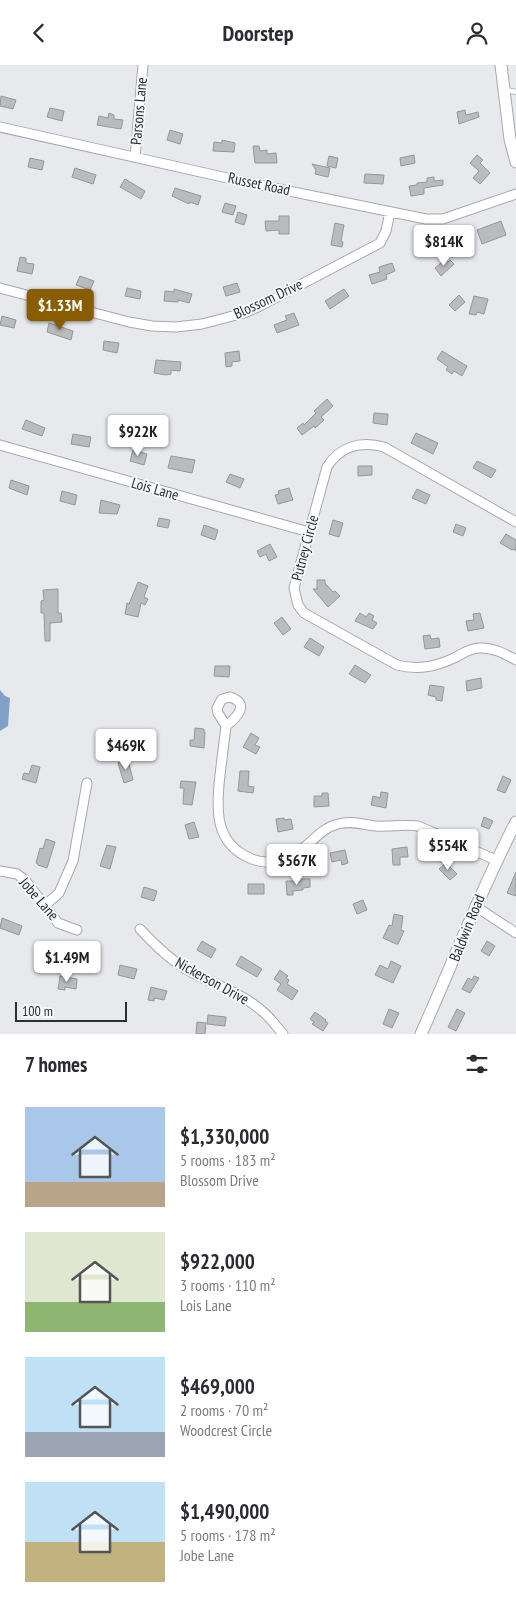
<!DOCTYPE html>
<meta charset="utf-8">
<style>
:root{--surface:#fff;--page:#f7f7f7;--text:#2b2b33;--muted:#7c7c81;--accent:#895c00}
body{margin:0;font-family:"PT Sans Narrow",sans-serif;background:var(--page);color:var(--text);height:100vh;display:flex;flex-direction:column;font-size:19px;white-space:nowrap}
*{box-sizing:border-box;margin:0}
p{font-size:16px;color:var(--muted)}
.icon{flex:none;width:28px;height:28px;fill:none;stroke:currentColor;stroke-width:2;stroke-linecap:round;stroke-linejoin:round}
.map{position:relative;height:969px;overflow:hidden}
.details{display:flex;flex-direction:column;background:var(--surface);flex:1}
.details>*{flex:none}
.scale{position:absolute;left:15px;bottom:12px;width:112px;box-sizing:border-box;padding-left:5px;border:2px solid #2e2f30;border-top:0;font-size:14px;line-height:18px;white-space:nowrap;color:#2e2f30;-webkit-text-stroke:4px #f4f7fa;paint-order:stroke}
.price{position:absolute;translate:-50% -42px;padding:0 11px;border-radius:5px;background:#fff;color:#222;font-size:16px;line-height:32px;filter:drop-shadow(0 1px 2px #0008)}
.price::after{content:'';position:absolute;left:50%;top:30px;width:15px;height:11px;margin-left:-8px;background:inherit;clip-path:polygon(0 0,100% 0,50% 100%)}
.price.active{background:var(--accent);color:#fff}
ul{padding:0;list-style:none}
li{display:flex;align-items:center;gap:15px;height:125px;padding:0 25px}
li span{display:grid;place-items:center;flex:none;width:140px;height:100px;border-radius:0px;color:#555}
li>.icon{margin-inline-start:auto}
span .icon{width:60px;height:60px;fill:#fffc;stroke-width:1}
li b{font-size:21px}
h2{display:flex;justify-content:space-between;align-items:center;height:60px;padding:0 25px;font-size:21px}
header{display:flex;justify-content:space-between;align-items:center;height:65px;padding:0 25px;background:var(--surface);font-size:22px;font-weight:700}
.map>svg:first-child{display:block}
.water{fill:#81a1cb}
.building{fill:#b9bbbe;stroke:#95979a}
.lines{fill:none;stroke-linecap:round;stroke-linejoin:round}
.service-casing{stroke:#a6a8ab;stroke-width:6}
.minor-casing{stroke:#a6a8ab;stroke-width:11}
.tertiary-casing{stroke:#a6a8ab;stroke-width:13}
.service{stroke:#fff;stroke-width:4.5}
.minor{stroke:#fff;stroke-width:9}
.tertiary{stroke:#fff;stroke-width:11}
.labels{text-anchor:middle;stroke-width:4;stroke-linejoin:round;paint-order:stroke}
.street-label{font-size:15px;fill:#2e2f30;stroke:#f4f7fa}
</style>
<header><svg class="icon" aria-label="back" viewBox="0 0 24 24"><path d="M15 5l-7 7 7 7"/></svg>Doorstep<svg class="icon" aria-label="person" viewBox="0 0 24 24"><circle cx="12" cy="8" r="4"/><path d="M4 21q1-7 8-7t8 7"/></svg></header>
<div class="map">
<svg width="516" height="969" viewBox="0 0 516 969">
<rect width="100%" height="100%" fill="#e7e9ed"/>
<path class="water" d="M0,625L5,631L10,633L8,661L0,666Z"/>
<path class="building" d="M1,31L16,35L13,44L0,41Z
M50,43L64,46L62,56L47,52Z
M465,45L466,50L478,47L479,52L459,59L457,47Z
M109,48L114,50V54L123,55L121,64L97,60L99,51L108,53Z
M170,65L183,69L180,79L167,75Z
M222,75L235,78L234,87L213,86L214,77L222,78Z
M253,81H259L260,86L267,85V89L276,88L277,98H255Z
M414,90L415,98L401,101L400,93Z
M477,90L483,95L480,98L490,108L480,119L473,113L479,106L470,98Z
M329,91L338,93L336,103L327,101Z
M30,93L44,96L42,105L28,102Z
M312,99L330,103L328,112L315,109L316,105Z
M75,103L96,110L93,119L72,112Z
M365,109L384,110L383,119L364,118Z
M434,112V116L443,115V120L424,123V129L411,131L409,121L417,120V118L427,117V113Z
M125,114L145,126L141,134L120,122Z
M175,123L201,131L198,140L190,137L189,139L172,131Z
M225,138L236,141L233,150L222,147Z
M238,147L247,150L244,160L235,157Z
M279,151H289V169H279V165L266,166L265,156H279Z
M501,156L506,170L482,179L477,165Z
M335,158L344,160L341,176L343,177L342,182L331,180Z
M20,192L26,193V198L34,199L32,209L17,206Z
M446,194L448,197L450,195L454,199L441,211L435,203Z
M392,198L395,206L386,210L387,214L372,219L369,210L380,207L379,202Z
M80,211L94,216L90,225L76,220Z
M237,218L240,227L226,231L223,222Z
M127,223L141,226L140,234L125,231Z
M174,224L192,229L189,238L178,235V237L164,236L165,226L174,227Z
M344,224L349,231L330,244L325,236Z
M459,230L465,237L455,246L449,240Z
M474,231L488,234L484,249L477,247L476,250L469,249Z
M294,248L299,260L277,268L274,260L287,255L285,251Z
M2,251L16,255L14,263L0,260Z
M49,258L73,266L71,275L47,267Z
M104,276L119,278L117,288L103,285Z
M239,286L240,296L232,297V301L226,302L225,288Z
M442,286L467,301L462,311L454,306L452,309L446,305L448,302L437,294Z
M156,295L181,297L180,306L171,305V309L166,310L154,308Z
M327,334L333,341L321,352L324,355L315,363L314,361L302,370L297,363L303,358L304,360L316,348L314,346Z
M374,348L388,349L387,360L373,358Z
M26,355L45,363L42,371L22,364Z
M416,368L438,378L433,389L411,378Z
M73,369L91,372L89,382L71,379Z
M133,385L147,389L144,400L130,396Z
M171,391L195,395L192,408L168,403Z
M477,396L496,405L491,413L473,403Z
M358,401H372V410L358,411Z
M230,409L244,414L240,423L226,417Z
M11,415L29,421L27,430L9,423Z
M289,423L293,435L278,439L275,430L279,429L278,426Z
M417,424L430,430L426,439L412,433Z
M62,426L77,430L75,440L60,436Z
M101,435L120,440L117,449L99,448Z
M159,453L170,455L168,463L157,461Z
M333,455L343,458L339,472L329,469Z
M456,459L466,463L463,471L453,467Z
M204,460L218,465L215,475L201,470Z
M506,469L516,475V486L513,484L512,485L500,478Z
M270,479L277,492L269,496L266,489L260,492L257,486Z
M317,515H325V518L333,527L335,526L340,531L328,542L313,524H317Z
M138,517L148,521L144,532L148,534L145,540L141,538L138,552L125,549L127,538L129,539Z
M58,524V548H61L62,557L50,558V576H45L44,548H41V536L44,535L43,525Z
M360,548L366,552L369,548L374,551L372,555L377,558L373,564L355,556Z
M480,548L484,563L468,566L466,556L474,555L473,549Z
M282,552L291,564L283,570L274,558Z
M430,570L431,574L439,573L440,582L425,584L423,571Z
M310,573L324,582L319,591L304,582Z
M355,600L371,610L365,618L349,609Z
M215,601H230L229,612L214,611Z
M481,613L482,623L467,626L466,616Z
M430,620L444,622L442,636L436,635V632L428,630Z
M195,663L204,664V667H205L204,683L190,681V675H194Z
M251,668L259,673L255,680L260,682L256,689L243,682Z
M128,695L133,715L124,718L118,698Z
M32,700L40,702L36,718L22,714L24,708L29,709Z
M240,706H249L248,721L254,722L253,728L238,726Z
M503,711L511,715L505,728L497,725Z
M181,716L196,717L192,740L183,739L184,723H180Z
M381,727L388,728L386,743L371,740L373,731L380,733Z
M322,728H328L329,741L314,742V731H322Z
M484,752L493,756L489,764L481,761Z
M284,753V755L291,754L293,764L278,767L276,754Z
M194,757L199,772L189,774L185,760Z
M46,774L55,777L47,803L38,800V799L36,798L40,783L43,784Z
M107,780L116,782L110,804L100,801Z
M407,782L408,792H400V800H393L392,784Z
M345,785L348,798L342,800L341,795L332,797L330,788Z
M446,798L457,809L450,815L439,804Z
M516,807V831L507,828Z
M301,814H310V822L303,823V825L293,826V830H287L286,816H301Z
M248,819H264V829H248Z
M144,822L157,826L154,836L141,832Z
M363,835L367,845L357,849L353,839Z
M394,849L403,851L401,865L404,866L398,879H396L383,873L389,860L392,861Z
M2,853L22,861L19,870L0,863Z
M202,876L216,884L211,893L197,885Z
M487,876L495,881L489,891L481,886Z
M241,891L262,904L257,912L236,900Z
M391,896L401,901L393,918L375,910L380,900L388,904Z
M120,900L137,904L134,914L118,910Z
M280,905L288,911L286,913L289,915L287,919L298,926L292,935L277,925L281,919L274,914Z
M60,911L77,914L76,924L65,922V925L58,924Z
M474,911L479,913L470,928L462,924L468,913L472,915Z
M151,922L167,926L164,935L154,933V936L148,935Z
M389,944L399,948L392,963L383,959Z
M457,944L465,948L456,966L448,962Z
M315,947L326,955L325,956L328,958L323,966L312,959L314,957L310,954Z
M208,950L226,952L225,961L207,959Z
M197,957L206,958L205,969H196Z"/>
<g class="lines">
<g class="service-casing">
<path id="service" d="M506,25L516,27"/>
</g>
<g class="minor-casing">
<path id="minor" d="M0,62L245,117L426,154H443L516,129
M135,92L143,0
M0,223L129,257L152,261L176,262L202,259L244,248L260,241L380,178L386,166L390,147
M0,380L309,467
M516,457L384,382C361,376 340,381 327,402L294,523L298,540L304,548L397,600C418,605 435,602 454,593C462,589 470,583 479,583C493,582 505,589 516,595
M226,661L218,648L217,643L222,634L230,632C251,639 236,653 226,661C224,677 222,694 220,710C216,744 214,779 252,794C265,799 280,798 292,791C310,782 318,764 338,759C352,755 363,760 376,761C390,762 403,759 418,761L496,795
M0,806L17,809L25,815L58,858L77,865
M44,841L59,828L73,796L87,718
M475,841L516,868
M140,864C155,880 171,896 191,907C214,920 241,927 262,946C270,952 276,961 283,969"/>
</g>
<g class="tertiary-casing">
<path id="tertiary" d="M501,0L510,74L516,97
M421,969C453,898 480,826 516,757"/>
</g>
<use href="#service" class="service"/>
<use href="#minor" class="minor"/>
<use href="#tertiary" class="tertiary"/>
</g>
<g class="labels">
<g class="street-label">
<text transform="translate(139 46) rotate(-85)" y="5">Parsons Lane</text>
<text transform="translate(259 119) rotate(12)" y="5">Russet Road</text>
<text transform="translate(268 234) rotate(-25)" y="5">Blossom Drive</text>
<text transform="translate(155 424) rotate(16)" y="5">Lois Lane</text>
<text transform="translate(305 483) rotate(-75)" y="5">Putney Circle</text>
<text transform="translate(39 834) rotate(49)" y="5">Jobe Lane</text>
<text transform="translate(467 863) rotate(-68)" y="5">Baldwin Road</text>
<text transform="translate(212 916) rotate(29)" y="5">Nickerson Drive</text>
</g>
</g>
</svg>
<div class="scale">100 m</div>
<b class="price" style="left:444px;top:202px">$814K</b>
<b class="price active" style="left:60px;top:266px">$1.33M</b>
<b class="price" style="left:138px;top:392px">$922K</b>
<b class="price" style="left:126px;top:706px">$469K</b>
<b class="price" style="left:448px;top:806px">$554K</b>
<b class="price" style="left:297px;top:821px">$567K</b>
<b class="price" style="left:67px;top:918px">$1.49M</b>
</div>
<section class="details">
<h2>7 homes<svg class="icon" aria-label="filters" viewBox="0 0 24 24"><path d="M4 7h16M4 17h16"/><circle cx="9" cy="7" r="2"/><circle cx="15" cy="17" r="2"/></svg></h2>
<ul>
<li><span style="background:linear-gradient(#a9c7e8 75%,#b9a48a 0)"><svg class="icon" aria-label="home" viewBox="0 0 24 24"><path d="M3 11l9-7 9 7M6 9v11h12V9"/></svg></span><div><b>$1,330,000</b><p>5 rooms · 183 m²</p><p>Blossom Drive</p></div></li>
<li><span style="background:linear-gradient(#dfe7d0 70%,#8fb573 0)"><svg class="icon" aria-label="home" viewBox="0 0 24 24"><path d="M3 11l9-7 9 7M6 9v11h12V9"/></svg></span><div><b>$922,000</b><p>3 rooms · 110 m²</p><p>Lois Lane</p></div></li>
<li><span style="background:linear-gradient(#bfe0f5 75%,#9aa5b1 0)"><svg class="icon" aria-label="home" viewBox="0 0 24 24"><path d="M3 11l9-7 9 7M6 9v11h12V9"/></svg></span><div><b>$469,000</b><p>2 rooms · 70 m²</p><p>Woodcrest Circle</p></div></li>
<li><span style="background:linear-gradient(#bfe0f5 60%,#c2b280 0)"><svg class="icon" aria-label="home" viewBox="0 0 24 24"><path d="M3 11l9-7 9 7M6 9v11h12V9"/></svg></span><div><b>$1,490,000</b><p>5 rooms · 178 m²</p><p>Jobe Lane</p></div></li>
</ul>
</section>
